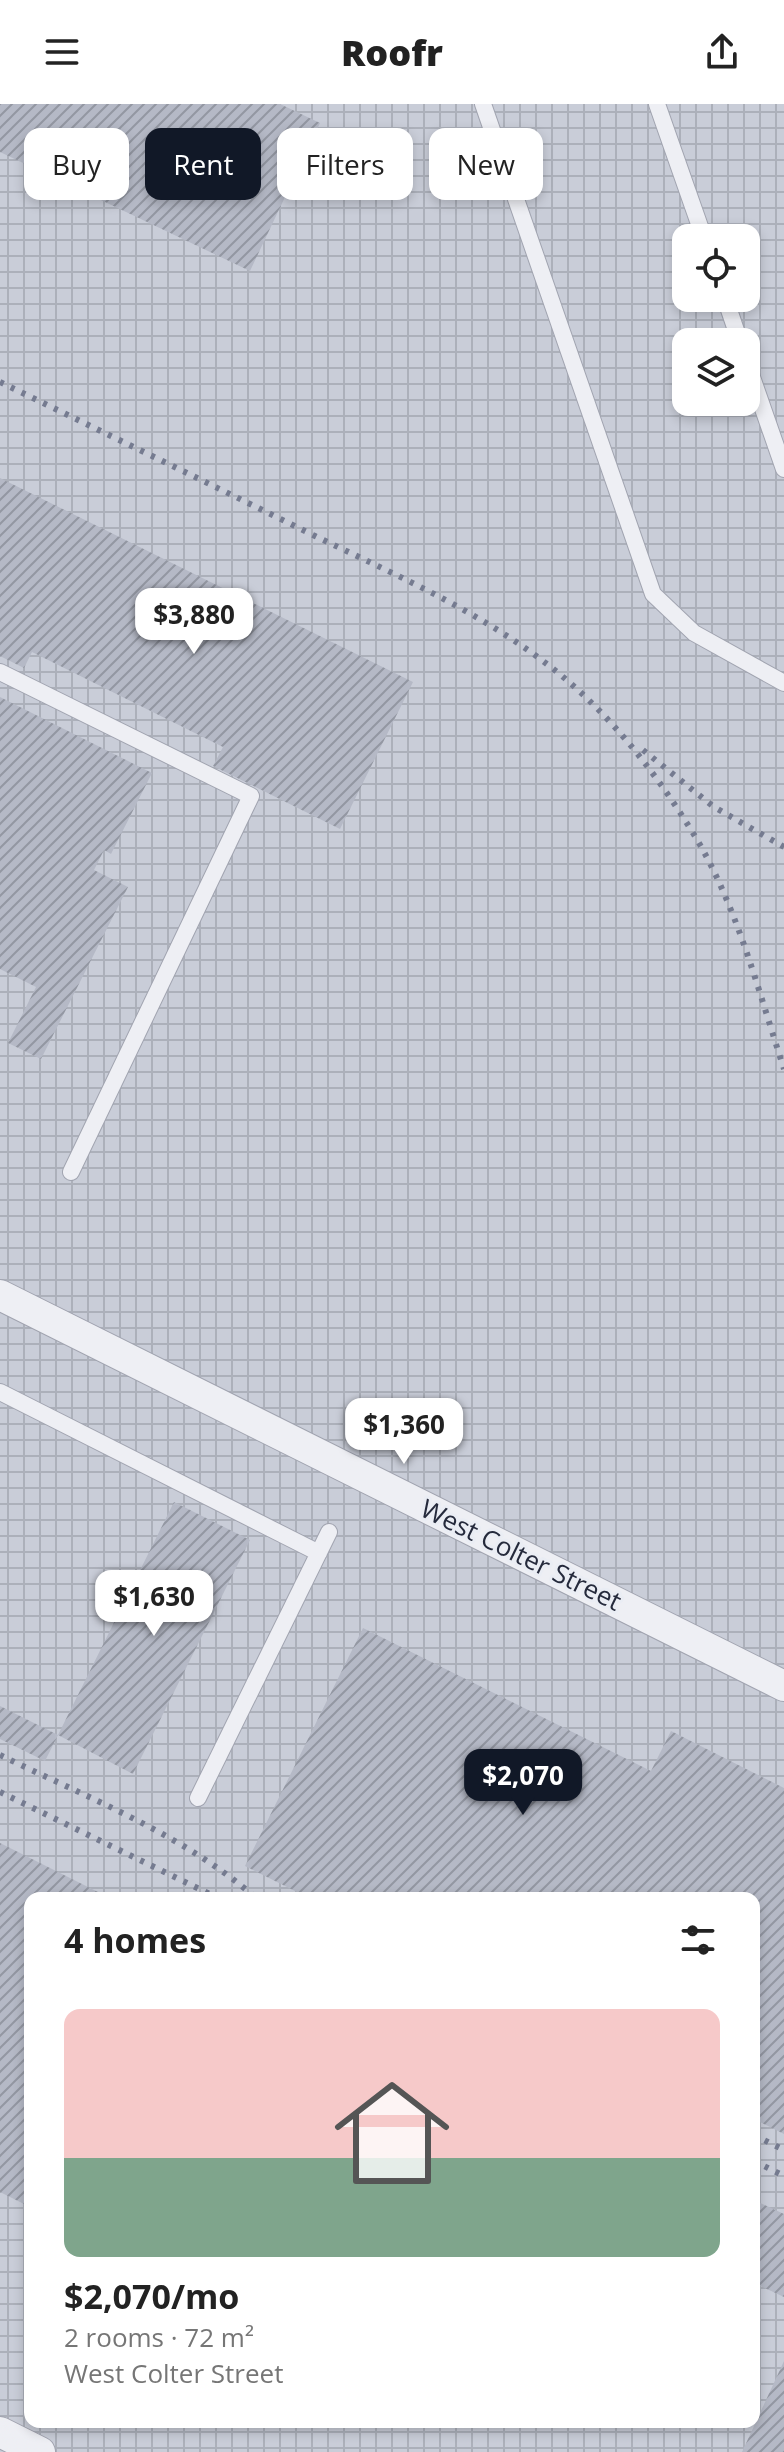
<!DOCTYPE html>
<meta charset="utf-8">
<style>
:root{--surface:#fff;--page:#f2f2f2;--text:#222;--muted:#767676;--accent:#111827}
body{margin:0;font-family:"Open Sans",sans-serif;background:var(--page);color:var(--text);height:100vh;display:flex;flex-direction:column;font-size:30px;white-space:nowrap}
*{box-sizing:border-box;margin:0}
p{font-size:26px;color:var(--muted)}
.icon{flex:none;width:44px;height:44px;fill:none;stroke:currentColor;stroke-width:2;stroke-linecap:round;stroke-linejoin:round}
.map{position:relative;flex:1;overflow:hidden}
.details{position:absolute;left:24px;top:1788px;width:736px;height:536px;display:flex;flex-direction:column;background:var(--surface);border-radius:16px;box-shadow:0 4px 12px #0003}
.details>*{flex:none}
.banner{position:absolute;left:24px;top:24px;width:736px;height:72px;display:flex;gap:16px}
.buttons{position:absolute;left:672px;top:120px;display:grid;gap:16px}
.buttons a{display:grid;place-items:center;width:88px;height:88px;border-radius:16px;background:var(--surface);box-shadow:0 4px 12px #0003;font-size:40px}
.price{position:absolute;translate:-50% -68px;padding:0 18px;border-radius:16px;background:#fff;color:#222;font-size:26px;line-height:52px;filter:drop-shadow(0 2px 4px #0008)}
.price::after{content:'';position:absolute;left:50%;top:48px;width:24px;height:18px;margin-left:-12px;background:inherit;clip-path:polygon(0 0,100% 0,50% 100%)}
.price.current{background:var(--accent);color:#fff}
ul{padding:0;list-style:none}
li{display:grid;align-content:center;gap:16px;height:424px;padding:0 40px}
li span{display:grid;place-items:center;height:248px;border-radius:16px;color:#555}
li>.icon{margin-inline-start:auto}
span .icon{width:144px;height:144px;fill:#fffc;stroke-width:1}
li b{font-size:34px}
h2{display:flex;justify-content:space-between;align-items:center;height:96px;padding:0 40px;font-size:34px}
.tag{padding:0 28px;border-radius:16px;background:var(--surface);box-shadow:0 4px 12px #0003;font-size:28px;line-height:72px}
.tag.current{background:var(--accent);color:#fff}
header{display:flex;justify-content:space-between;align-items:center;height:104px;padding:0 40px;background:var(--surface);font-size:36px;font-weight:800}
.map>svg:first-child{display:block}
.industrial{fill:url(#industrial-grid);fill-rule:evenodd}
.building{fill:url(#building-hatch)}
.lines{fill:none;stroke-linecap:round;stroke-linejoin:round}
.service-casing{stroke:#a1a4b0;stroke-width:18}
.minor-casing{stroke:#a1a4b0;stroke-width:32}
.service{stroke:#eeeff4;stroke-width:16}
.minor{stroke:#eeeff4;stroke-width:30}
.rail{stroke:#757b90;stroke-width:6;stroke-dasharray:4 8;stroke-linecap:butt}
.labels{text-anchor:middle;stroke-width:6;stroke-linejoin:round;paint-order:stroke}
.street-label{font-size:26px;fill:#252a3c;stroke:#eaedf4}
</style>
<header><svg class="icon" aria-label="menu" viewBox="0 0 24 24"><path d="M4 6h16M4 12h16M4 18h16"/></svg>Roofr<svg class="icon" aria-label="share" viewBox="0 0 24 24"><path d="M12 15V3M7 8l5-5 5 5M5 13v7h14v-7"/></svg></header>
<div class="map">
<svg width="784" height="2348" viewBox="0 0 784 2348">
<defs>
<pattern id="industrial-grid" width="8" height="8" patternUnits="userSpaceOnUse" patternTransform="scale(2)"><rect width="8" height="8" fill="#c9cdd8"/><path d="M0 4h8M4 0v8" fill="none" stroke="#acb0ba"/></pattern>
<pattern id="building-hatch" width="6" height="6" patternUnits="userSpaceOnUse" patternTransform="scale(2)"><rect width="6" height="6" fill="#b5b9c6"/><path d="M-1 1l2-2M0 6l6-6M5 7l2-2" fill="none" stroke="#9397a2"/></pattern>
</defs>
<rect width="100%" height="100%" fill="#dbdee6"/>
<path class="industrial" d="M0,0H784V2348H0ZM686,134H746V194H686ZM686,238H746V298H686ZM30,1794H754V2318H30Z"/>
<path class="building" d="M0,0H280L320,19L250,167L0,48Z
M0,374L413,578L340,725L213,662L223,643L32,548L24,564L0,552Z
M0,593L152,669L111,750L104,746L94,766L128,783L41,955L8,939L36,883L0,865Z
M174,1398L250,1436L133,1670L58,1631Z
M363,1524L651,1667L671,1627L784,1684V2030L754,2015V1794H309L245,1762Z
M0,1602L58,1631L45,1657L0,1635Z
M0,1739L110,1794H30V2103L0,2088Z
M754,2096L784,2110V2193L754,2179Z
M784,2257V2348H742Z"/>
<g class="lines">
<g class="service-casing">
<path id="service" d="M483,0L653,490L694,529L784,579
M657,0L704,134
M725,194L740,238
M746,256L784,365
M0,568L251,692L71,1068
M0,1288L319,1449
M198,1694L329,1428"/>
</g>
<g class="minor-casing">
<path id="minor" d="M0,1191L784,1582
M0,2328L40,2348"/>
</g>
<use href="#service" class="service"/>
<use href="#minor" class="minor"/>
<path class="rail" d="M0,278C105,329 210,380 315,432C396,471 481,508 552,564C611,610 661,675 699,739C739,809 759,889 784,965
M643,646L714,703L784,743
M0,1651C86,1693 183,1730 256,1794
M0,1688L218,1794
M754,2031L784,2046
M754,2057L784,2072"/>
</g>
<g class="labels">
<g class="street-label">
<text transform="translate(521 1451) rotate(26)" y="9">West Colter Street</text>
</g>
</g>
</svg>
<div class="buttons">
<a><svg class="icon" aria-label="locate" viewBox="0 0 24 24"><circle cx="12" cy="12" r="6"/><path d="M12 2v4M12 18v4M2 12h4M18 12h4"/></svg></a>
<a><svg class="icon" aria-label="layers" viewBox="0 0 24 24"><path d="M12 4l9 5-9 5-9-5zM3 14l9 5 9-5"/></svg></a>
</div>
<b class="price" style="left:194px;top:552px">$3,880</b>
<b class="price" style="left:404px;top:1362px">$1,360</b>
<b class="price" style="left:154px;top:1534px">$1,630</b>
<b class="price current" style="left:523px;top:1713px">$2,070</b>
<div class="banner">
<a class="tag">Buy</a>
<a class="tag current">Rent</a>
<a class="tag">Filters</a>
<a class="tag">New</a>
</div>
<section class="details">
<h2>4 homes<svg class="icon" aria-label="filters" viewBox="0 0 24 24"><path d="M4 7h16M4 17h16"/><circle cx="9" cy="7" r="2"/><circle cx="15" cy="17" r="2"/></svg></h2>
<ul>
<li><span style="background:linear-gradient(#f6c9c9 60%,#7fa58c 0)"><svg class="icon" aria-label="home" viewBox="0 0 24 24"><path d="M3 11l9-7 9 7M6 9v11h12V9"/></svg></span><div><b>$2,070/mo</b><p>2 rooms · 72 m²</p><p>West Colter Street</p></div></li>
</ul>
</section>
</div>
